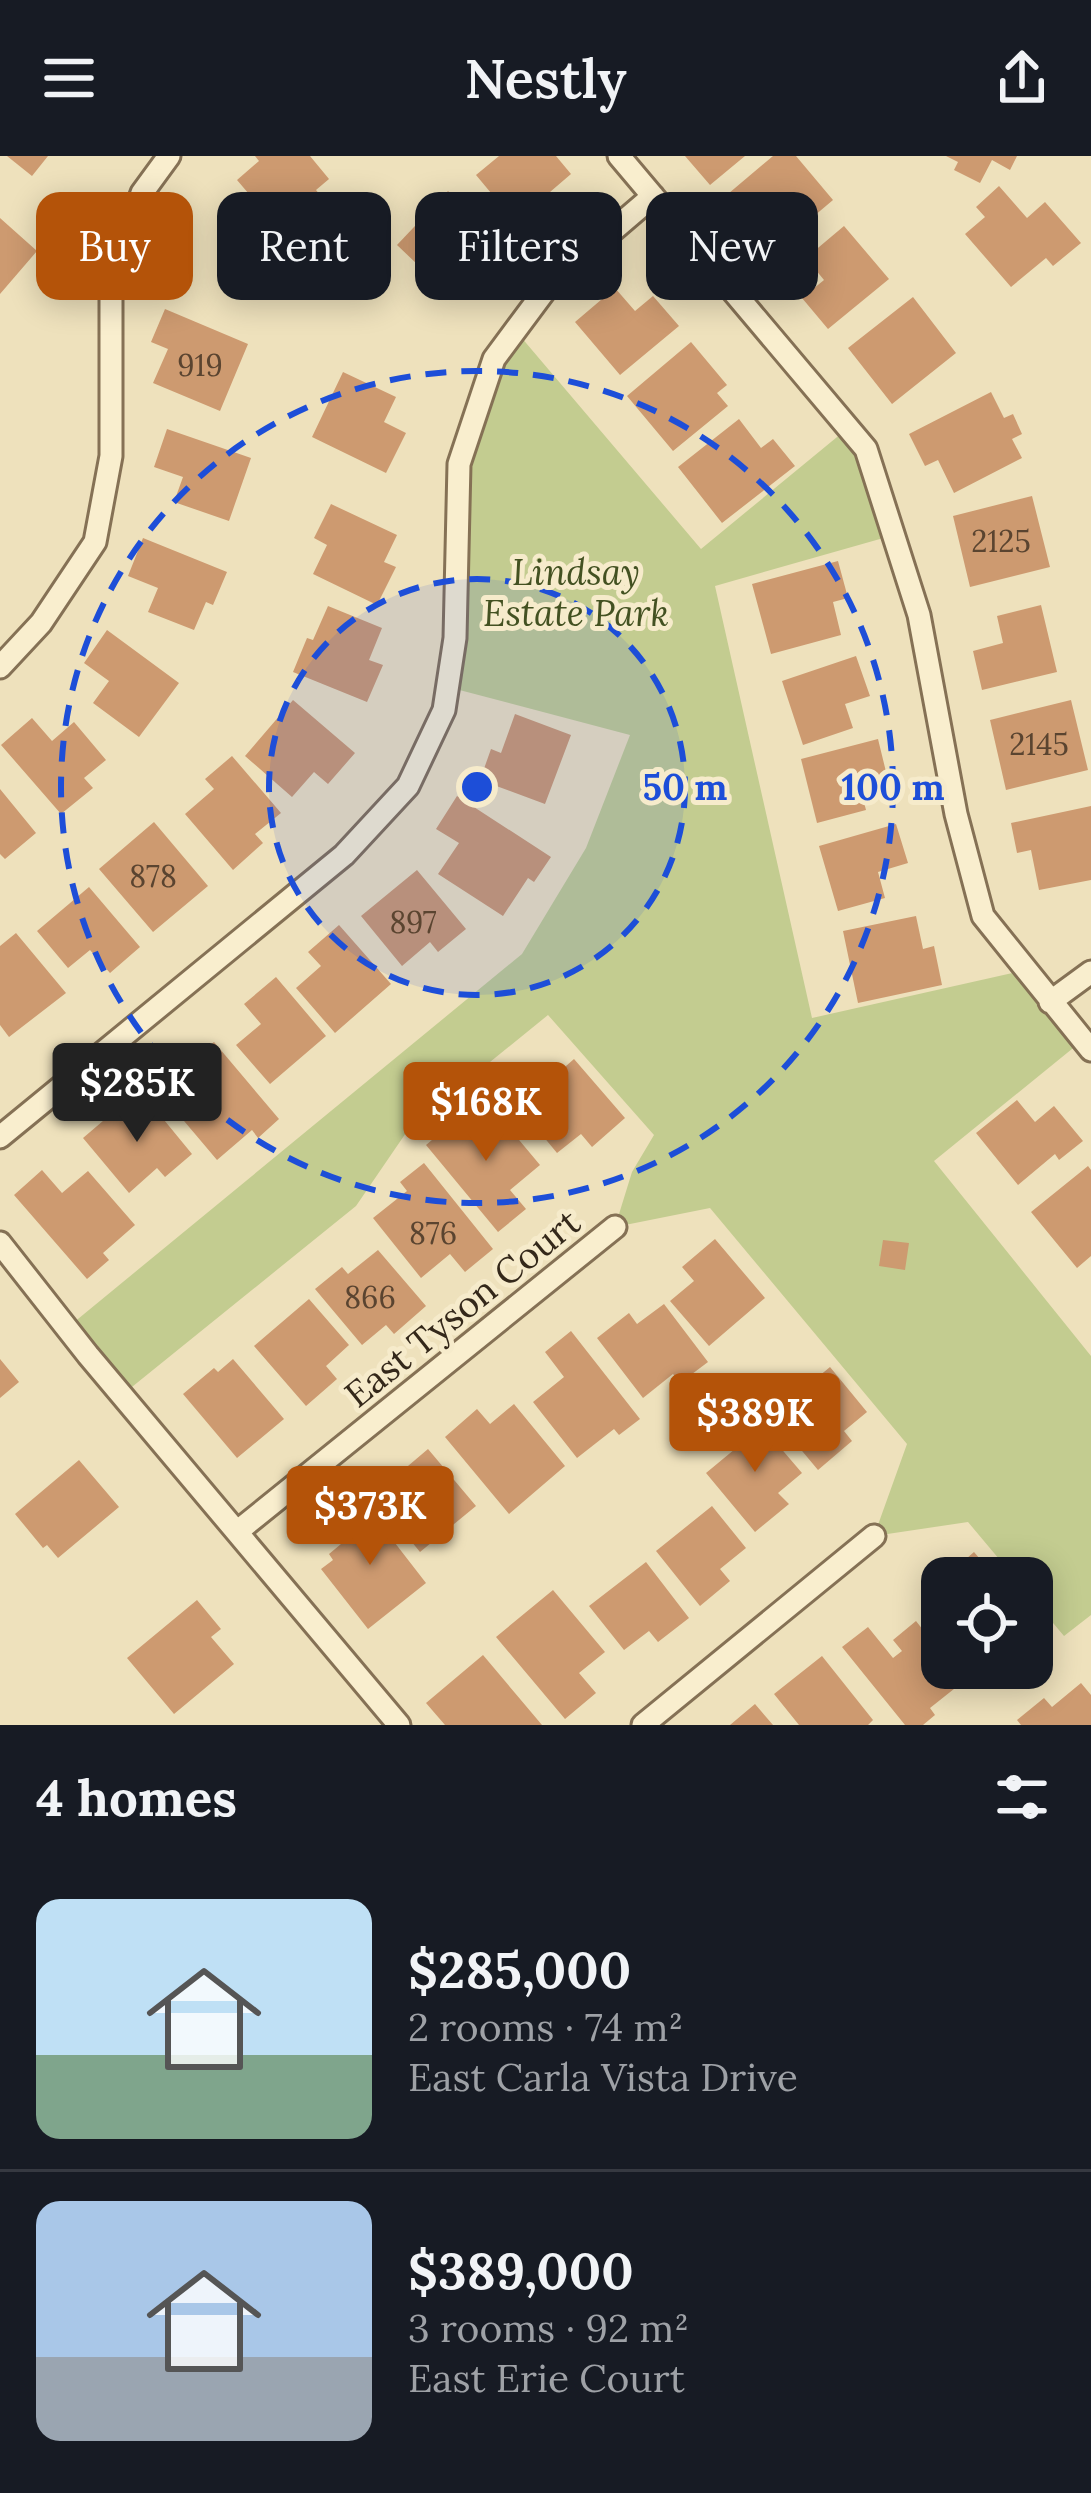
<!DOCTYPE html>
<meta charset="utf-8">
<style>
:root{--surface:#171b24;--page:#20242c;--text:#f1f3f6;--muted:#9ea1a6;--line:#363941;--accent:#b45309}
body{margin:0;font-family:Lora,serif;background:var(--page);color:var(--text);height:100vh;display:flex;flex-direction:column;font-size:45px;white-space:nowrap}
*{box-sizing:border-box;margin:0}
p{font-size:39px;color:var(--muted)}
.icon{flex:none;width:66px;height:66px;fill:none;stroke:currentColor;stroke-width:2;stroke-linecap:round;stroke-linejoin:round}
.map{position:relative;height:1569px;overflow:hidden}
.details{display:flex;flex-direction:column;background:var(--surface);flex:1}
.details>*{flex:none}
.top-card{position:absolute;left:36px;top:36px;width:1020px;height:108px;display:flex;gap:24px}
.fabs{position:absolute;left:921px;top:1401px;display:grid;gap:24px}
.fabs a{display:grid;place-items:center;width:132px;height:132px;border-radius:24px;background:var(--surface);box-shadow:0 6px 30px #0003;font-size:60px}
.price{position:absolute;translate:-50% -102px;padding:0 27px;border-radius:12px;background:var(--accent);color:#fff;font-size:39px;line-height:78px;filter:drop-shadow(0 3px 6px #0008)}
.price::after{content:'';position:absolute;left:50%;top:72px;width:36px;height:27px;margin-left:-18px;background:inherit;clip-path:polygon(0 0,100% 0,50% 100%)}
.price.selected{background:#222;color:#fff}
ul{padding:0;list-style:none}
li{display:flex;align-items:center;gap:36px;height:300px;padding:0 36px}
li+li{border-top:3px solid var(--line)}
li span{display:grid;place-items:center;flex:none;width:336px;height:240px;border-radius:24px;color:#555}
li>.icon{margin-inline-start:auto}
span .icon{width:144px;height:144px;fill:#fffc;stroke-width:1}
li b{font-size:51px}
h2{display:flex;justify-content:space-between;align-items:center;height:144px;padding:0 36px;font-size:51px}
.chip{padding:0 42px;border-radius:24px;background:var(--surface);box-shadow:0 6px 30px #0003;font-size:42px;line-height:108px}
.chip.selected{background:var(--accent);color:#fff}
header{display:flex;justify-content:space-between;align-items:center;height:156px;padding:0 36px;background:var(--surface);font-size:54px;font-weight:600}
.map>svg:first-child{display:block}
.green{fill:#c3cc90}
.building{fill:#cd9a70}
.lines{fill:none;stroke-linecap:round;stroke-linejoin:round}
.street-casing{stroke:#857155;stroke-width:27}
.street{stroke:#f9eece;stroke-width:21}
.ring{fill:none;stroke:#1d4ed8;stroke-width:6;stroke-dasharray:21 15}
.labels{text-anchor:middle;stroke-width:10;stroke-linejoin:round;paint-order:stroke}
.number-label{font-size:30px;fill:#5a4430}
.park-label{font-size:36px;font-style:italic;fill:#435121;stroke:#f6ebcb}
.street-label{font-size:36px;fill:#34281a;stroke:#f6ebcb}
.centre{fill:#1d4ed8;stroke:#f6ebcb;stroke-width:6}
.ring-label{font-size:36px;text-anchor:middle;font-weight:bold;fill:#1d4ed8;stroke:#f6ebcb;stroke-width:10;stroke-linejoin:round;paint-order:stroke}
</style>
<header><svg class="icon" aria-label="menu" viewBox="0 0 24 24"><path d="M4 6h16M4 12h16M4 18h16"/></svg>Nestly<svg class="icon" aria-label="share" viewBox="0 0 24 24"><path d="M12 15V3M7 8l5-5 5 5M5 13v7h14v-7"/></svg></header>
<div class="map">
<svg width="1091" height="1569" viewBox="0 0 1091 1569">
<rect width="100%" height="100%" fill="#eee1bc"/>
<path class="green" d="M515,174L701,393L848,272L894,379L715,430L812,862L1026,814L1083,884L934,1005L1091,1200V1459L1064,1480L1032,1442V1422H1015L968,1366L874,1380L907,1288L710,1052L615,1071L632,1016L654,979L548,859L410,971L356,1050L122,1239L67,1172L522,798L586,692L630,579L448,531L459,308Z"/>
<path class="building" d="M7,0H48L32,20Z
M255,0H310L329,23L316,34L324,44L284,79L237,24L259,5Z
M499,0H556L571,18L543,42L550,51L522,74L476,19Z
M685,0H745L710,29Z
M773,0H796L833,44L769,98L722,43Z
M946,0H1017L1010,14L992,4L980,27L954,14L958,6Z
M999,30L1027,62L1045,46L1081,87L1053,110L1046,102L1011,131L965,78L985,61L976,51Z
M448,35L505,89L477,119L462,106L439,129L397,89Z
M0,62L37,95L0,138Z
M844,70L889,123L828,173L802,142L824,124L806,102Z
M615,132L635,155L653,140L679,170L620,219L575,166Z
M913,141L956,197L892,248L848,192Z
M165,153L248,188L220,255L153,227L168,193L151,186Z
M691,186L727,229L717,237L728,250L673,295L627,240Z
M343,216L396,241L384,266L406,277L386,317L312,281Z
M991,236L1004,262L1013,258L1022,278L1012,283L1022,302L954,337L938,304L925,310L909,278Z
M739,263L761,292L773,283L795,310L722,367L678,311Z
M167,273L251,302L229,365L174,346L183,321L154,311Z
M1032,340L1050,411L970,431L953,360Z
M331,348L397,379L384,406L396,411L377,449L313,418L327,389L314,382Z
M143,382L227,416L213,449L206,446L194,474L148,456L158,432L128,420Z
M838,405L848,442L833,446L841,479L771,498L752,428Z
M1041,449L1057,516L982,534L973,495L1003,487L997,460Z
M328,450L382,472L369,504L383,509L367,546L293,516L307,482L313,484Z
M107,474L179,527L139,581L93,547L109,525L84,507Z
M856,500L870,540L845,548L853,572L803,589L782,525Z
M293,544L355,597L328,628L314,616L292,641L245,600Z
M1071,544L1088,614L1006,634L990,564Z
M515,558L571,579L545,648L480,624L491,593L501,597Z
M32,562L52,585L74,566L106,604L84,622L93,632L61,658L1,589Z
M878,583L888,624L860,631L866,654L817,667L801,603Z
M232,600L281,657L255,678L263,687L233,714L185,658L214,633L205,623Z
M0,633L36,677L5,703L0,698Z
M457,640L551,701L534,726L528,722L503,760L438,718L459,687L436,673Z
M1091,650V724L1039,734L1031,694L1017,697L1011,667Z
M154,666L208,730L153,776L99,713Z
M896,668L908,707L878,716L885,742L838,755L819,690Z
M417,714L466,773L438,796L430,786L402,810L361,760Z
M89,731L140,791L110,817L90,794L68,812L37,775Z
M916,760L923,793L934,790L942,829L858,847L843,775Z
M339,769L391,828L335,877L296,832L321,810L308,796Z
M16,777L66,837L9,881L0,869V790Z
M276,821L326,880L270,928L236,889L261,868L244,848Z
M214,886L279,963L258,982L252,974L217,1004L168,946L196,921L186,909Z
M574,903L625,962L592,991L581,978L557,997L519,951Z
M146,942L192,998L165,1021L157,1012L129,1037L83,982L117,953L124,961Z
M1017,944L1035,966L1054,950L1083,985L1059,1004L1055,998L1018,1029L976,977Z
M489,948L540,1009L510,1034L526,1053L498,1076L426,989L451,968L456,975Z
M424,1007L493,1093L465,1116L450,1098L421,1122L373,1062L407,1035L400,1026Z
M1088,1010L1091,1014V1100L1077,1112L1031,1056Z
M42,1014L62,1037L88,1015L135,1069L103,1097L109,1104L87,1123L14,1039Z
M715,1083L765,1142L709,1190L670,1145L694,1125L682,1111Z
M883,1084L909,1087L905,1114L879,1110Z
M378,1094L426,1150L394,1178L386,1169L362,1189L315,1133L342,1111L348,1118Z
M309,1143L349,1189L326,1210L337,1223L306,1250L254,1190Z
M664,1148L708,1206L680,1227L673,1218L643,1242L597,1182L629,1157L637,1168Z
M571,1175L640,1263L619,1279L614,1273L577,1302L533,1246L564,1221L545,1196Z
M0,1203L19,1226L0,1242Z
M233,1203L284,1263L237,1302L183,1238L214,1212L218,1216Z
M830,1211L867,1256L844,1275L852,1285L818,1314L772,1259Z
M514,1248L565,1310L509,1358L445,1281L477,1253L490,1268Z
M755,1262L802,1317L778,1337L789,1348L755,1376L706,1317L735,1293L728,1285Z
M428,1293L476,1350L420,1396L380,1347L401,1329L395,1321Z
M79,1304L119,1351L58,1402L47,1389L43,1392L15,1358Z
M364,1347L426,1427L368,1473L321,1413L333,1404L329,1398L341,1388L330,1374Z
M712,1350L746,1392L720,1413L730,1425L700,1450L656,1395Z
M974,1396L996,1422H944Z
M646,1406L689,1462L658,1486L649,1475L624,1494L589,1450Z
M553,1434L605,1496L579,1517L596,1537L565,1563L496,1481Z
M197,1444L221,1473L211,1481L234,1508L174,1558L127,1502Z
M916,1465L942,1498V1512H954L964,1525L930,1552L935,1559L923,1569H905L842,1491L868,1471L893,1502L902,1495L893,1484Z
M483,1499L542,1569H445L426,1547Z
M822,1500L873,1564L868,1569H799L774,1538Z
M1081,1527L1091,1539V1569H1021L1017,1564L1044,1542L1052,1551Z
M755,1548L773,1569H730Z"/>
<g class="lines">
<g class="street-casing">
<path id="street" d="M619,0L866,293L919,459L956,658L983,760L1091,894
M0,511L41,467L95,386L111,300V122L142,37L169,0
M1050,846L1091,816
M0,981L344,699L408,630L444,554L455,482L459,308L494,203L549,129L653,40
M0,1087L88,1199L399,1569
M238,1375L615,1071
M643,1569L874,1380"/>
</g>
<use href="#street" class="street"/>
</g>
<circle cx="477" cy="631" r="208" fill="#1d4ed8" fill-opacity=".12"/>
<g class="ring">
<circle cx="477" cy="631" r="208"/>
<circle cx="477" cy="631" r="416"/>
</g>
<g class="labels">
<g class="number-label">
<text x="200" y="220">919</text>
<text x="1001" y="396">2125</text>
<text x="1039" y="599">2145</text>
<text x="153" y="731">878</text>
<text x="413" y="777">897</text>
<text x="433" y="1088">876</text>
<text x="370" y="1152">866</text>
</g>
<g class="park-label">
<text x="576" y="429">Lindsay<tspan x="576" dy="41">Estate Park</tspan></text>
</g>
<g class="street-label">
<text transform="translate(462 1152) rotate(-39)" y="13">East Tyson Court</text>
</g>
</g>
<circle cx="477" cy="631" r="18" class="centre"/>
<g class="ring-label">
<text x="685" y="644">50 m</text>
<text x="893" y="644">100 m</text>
</g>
</svg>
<div class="fabs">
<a><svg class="icon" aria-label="locate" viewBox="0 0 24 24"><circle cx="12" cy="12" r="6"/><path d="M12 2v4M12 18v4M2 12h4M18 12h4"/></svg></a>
</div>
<b class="price selected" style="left:137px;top:989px">$285K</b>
<b class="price" style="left:486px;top:1008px">$168K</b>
<b class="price" style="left:755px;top:1319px">$389K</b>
<b class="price" style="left:370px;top:1412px">$373K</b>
<div class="top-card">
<a class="chip selected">Buy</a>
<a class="chip">Rent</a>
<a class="chip">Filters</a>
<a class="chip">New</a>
</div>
</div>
<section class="details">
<h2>4 homes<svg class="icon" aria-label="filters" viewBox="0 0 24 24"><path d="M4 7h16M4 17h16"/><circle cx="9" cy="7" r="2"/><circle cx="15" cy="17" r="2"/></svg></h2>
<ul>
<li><span style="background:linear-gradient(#bfe0f5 65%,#7fa58c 0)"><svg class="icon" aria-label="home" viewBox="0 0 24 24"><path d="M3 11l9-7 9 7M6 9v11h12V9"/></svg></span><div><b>$285,000</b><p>2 rooms · 74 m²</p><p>East Carla Vista Drive</p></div></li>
<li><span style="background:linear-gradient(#a9c7e8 65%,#9aa5b1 0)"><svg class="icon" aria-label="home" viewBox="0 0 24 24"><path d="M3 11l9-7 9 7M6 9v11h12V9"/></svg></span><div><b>$389,000</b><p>3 rooms · 92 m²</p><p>East Erie Court</p></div></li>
</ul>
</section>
